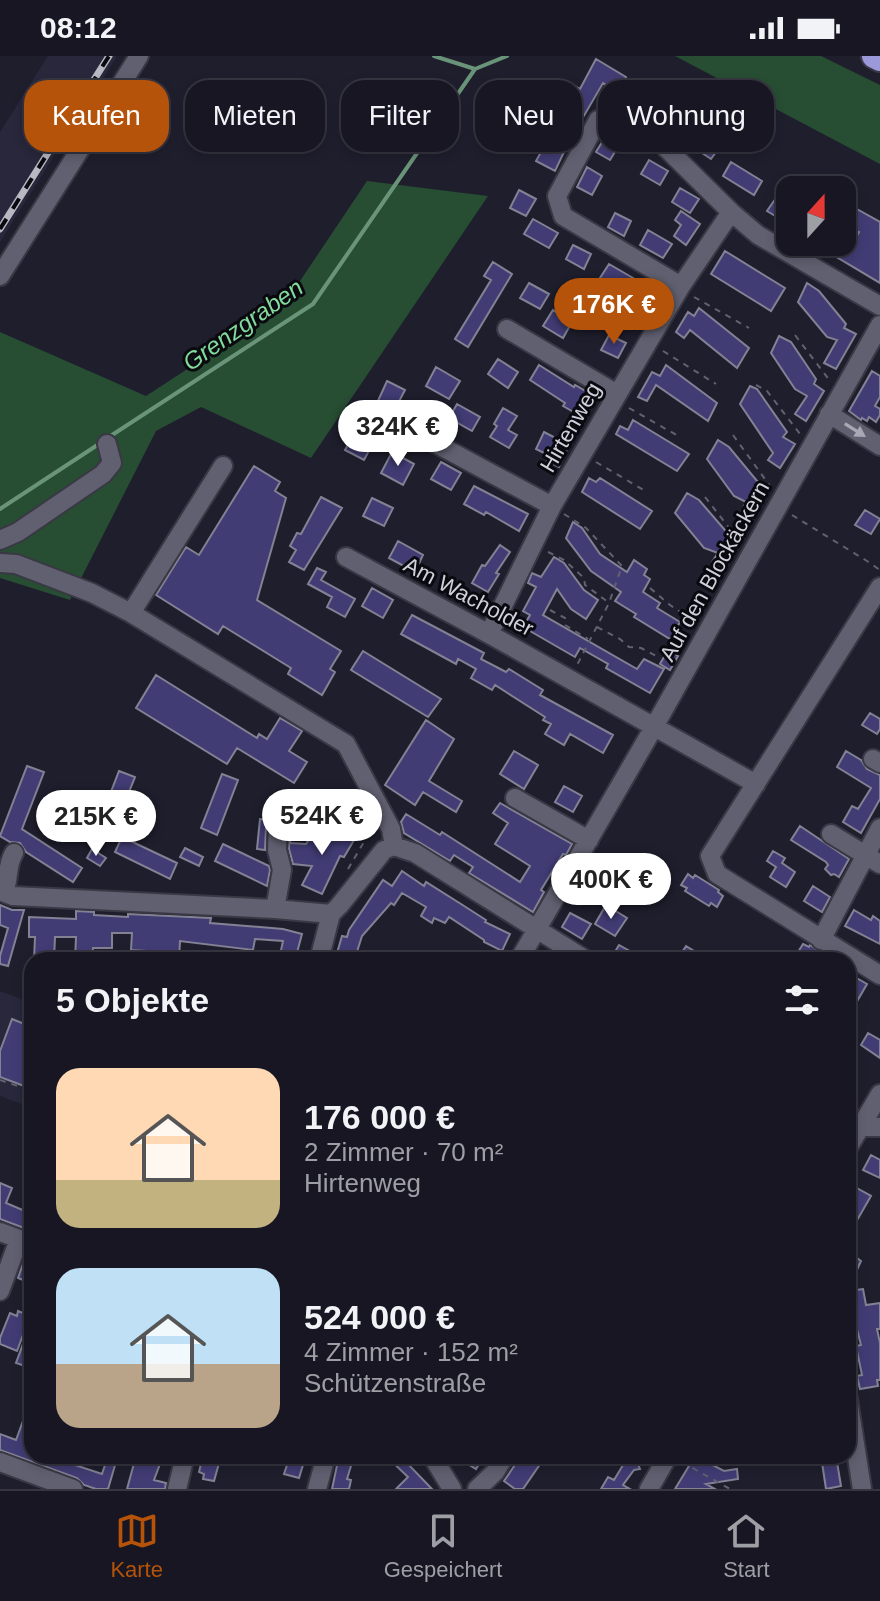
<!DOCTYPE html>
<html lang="de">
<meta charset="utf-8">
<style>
:root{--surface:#171622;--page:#201f2a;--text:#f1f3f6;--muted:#9e9fa5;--line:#363540;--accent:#b45309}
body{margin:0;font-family:Arial,sans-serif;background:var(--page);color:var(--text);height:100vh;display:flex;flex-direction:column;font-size:30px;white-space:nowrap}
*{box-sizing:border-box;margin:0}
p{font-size:26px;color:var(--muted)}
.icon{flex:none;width:44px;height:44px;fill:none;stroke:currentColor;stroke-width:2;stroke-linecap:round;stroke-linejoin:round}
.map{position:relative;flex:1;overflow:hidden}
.side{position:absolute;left:24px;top:896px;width:832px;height:512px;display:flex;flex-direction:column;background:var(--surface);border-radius:24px;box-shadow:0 4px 12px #0003,0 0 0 2px var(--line)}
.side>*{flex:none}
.top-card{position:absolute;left:24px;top:24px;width:832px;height:72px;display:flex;gap:16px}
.needle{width:52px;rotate:21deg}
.controls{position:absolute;left:776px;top:120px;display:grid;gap:16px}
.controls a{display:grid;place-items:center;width:80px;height:80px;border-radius:16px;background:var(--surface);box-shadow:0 4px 12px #0003,0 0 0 2px var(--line);font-size:40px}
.price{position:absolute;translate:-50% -68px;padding:0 18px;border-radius:28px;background:#fff;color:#222;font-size:26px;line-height:52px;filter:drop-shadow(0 2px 4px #0008)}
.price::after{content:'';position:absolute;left:50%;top:48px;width:24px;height:18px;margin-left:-12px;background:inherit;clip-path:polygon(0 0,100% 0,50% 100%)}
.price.active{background:var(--accent);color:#fff}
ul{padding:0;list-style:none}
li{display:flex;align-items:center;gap:24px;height:200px;padding:0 32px}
li span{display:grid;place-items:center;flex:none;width:224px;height:160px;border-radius:24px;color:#555}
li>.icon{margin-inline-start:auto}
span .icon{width:96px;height:96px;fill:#fffc;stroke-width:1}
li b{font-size:34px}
h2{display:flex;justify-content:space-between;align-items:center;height:96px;padding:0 32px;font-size:34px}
.tag{padding:0 28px;border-radius:24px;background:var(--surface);box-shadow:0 4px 12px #0003,0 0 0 2px var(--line);font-size:28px;line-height:72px}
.tag.active{background:var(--accent);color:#fff}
.status{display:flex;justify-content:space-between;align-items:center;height:56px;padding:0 40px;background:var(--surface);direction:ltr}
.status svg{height:22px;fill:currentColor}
.tabs{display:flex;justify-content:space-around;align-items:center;height:112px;border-top:2px solid var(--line);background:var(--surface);font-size:22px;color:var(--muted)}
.tabs a{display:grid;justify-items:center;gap:4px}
.tabs .active{color:var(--accent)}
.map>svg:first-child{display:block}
.built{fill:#28273b}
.green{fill:#274d33}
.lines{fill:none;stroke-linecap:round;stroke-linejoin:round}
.stream{stroke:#6a947a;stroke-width:4}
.building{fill:#413c74;stroke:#828294;stroke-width:2}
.minor-casing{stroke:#393844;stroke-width:22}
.highway-casing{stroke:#393844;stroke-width:28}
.path{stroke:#62616f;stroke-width:2;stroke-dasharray:6 6;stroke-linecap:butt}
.minor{stroke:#606071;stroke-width:18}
.highway{stroke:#9b99da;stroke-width:24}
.rail-casing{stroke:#b8b7c2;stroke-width:7}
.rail{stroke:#09090f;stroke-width:4;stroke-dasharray:12;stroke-linecap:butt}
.oneway{fill:#a9a9b5}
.labels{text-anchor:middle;stroke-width:6;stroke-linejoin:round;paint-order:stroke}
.street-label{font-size:22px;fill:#d0d0da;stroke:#09090f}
.water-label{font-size:24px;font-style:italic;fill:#82da9c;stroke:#09090f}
</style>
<div class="status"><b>08:12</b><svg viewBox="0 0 49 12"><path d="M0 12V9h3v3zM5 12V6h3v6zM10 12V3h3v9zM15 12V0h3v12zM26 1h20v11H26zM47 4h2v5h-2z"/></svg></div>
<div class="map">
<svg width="880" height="1433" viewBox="0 0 880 1433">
<rect width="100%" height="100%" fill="#1f1e2d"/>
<path class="built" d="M48,0H117L0,186V76Z
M0,935L32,947V1052L0,1040Z"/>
<path class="green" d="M675,0H821L880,29V108Z
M367,125L488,140L311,402L201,351L156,375L70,544L0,522V276L146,340L247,274L292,237Z"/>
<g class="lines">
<path class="stream" d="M434,0L475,13L507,0
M109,381L313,248L475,13
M0,453L102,386"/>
</g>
<path class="building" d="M596,3L626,21L617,35L603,27L578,70L563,62L573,44L561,37L567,26L580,33Z
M646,33L678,52L670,65L638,46Z
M692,43L701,48L693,61L684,55Z
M530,69L557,83L554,88L565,94L555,115L536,105L546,87L526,76Z
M691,69L721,89L711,103L681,83Z
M607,78L621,86L610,104L596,96Z
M649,104L668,115L660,129L641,118Z
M731,106L762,125L754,139L723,120Z
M587,111L602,120L592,139L577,131Z
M680,132L699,143L690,157L672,146Z
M519,134L536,143L526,160L510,152Z
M776,142L790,150V169L767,155Z
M855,152L880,166V227L823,193L826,186H830L847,196L859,176L845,168Z
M681,155L700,168L686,189L674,180L681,169L675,164Z
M615,157L631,165L624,180L608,171Z
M533,163L558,177L549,192L524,178Z
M648,174L672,188L663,202L640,189Z
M573,189L591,198L584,213L566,203Z
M725,195L785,232L771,255L711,218Z
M493,206L512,218L468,291L455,283L491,224L484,220Z
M609,208L652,233L643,249L600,222Z
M529,227L549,238L540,253L520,242Z
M807,227L819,235L846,268L844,272L856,278L836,313L824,307L837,284L827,281L798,246Z
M699,252L749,292L737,312L690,274L684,282L676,276L688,256L694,260Z
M553,254L572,266L563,282L543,270Z
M609,279L626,287L618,302L601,294Z
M779,280L791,286L816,323L814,328L824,335L806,365L795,358L807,340L795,333L771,297Z
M498,303L518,316L508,332L488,318Z
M539,309L574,331L575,329L596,341L584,362L563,350L565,347L530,324Z
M666,309L717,347L708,365L656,329L647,345L638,341L652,316L660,320Z
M436,311L460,325L449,343L426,330Z
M872,315L880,320V341L875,350L880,353V359L876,366L869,361L867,365L862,362L861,364L849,355Z
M387,325L405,334L394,355L377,347Z
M750,330L757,333L787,376L783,381L795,388L780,412L768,404L773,397L740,348Z
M457,348L480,361L472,375L449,362Z
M503,352L517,360L508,374L517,379L509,392L490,381L497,370L494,368Z
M364,359L383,369L364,404L345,394Z
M633,364L689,398L677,415L616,378L620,370L628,374Z
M544,376L569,389L559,411L547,405L550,400L536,393Z
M718,384L729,391L757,425L770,431L752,464L740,457L746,446L734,440L707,403Z
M392,396L414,408L403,429L381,417Z
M441,406L461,417L451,434L431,423Z
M254,410L280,426L275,435L286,442L257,544L341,595L330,613L335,616L322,639L288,618L291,612L223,570L218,578L156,539L186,491L199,499Z
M589,422L596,426L600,422L652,455L640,473L582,436Z
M474,430L528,458L519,475L486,456L484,459L464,448Z
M687,437L699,444L730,480L738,486L721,512L712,506L718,497L704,492L675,457Z
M321,441L342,452L304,514L289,506L296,494L290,490L297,477L301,478Z
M372,442L393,452L384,470L363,460Z
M865,454L880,463L871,478L855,469Z
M573,466L582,472L600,498L627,516L634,504L647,513L644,519L650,523L643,536L660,547L657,552L680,566L670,583L634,561L636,558L615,545L621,536L591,515L566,482Z
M398,485L423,499L415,516L389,502Z
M500,489L510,496L496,517L499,518L488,536L472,527L482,509L485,510Z
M554,501L564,507L584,534L598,544L586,563L571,553L557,533L543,559L637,613L644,603L664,613L650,637L606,612L608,608L580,592L575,601L523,571L530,559L523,555L536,531L528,527L532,517L541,521Z
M317,512L326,516L321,524L355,543L345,561L327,551L332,541L308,528Z
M372,532L393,544L383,562L362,550Z
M412,559L484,597L481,603L506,616L509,613L543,634L540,639L613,679L603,697L570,678L564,689L545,678L551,668L543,664L545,661L495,629L492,634L471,622L476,613L458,603L456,608L401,578Z
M668,594L678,600L670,614L660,608Z
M363,595L441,643L428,661L351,614Z
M156,619L257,682L259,678L267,683L280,662L302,675L289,695L307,706L294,727L237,692L227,708L136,652Z
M870,657L880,663V673L877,678L862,669Z
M426,664L454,683L429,725L462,745L456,756L423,736L415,749L385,729Z
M514,695L538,709L524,733L500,718Z
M846,695L861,704L867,713L880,719V743L861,777L843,766L852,750L858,753L871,732L837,711Z
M27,710L44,716L22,773L82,812L73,826L26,796L20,787L10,786L0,780Z
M119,715L135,721L112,778L97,772Z
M222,718L238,724L217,779L201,772Z
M564,730L582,740L573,756L555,746Z
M500,747L572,788L566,799L563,798L541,834L544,836L533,856L469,817L473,811L454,799L450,805L404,777L401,766L406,758L440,779L442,776L520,826L530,810L495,788L508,767L493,757Z
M260,763L270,764L266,771L265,794L257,793Z
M343,768L357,779L344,801L340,800L322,838L302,829L312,810L293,808L289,793L290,771H292L290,787L306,788L310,782L326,791L340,769L342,770Z
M800,770L849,803L839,821L834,818L831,819L825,813L828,809L826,806L791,784Z
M122,781L177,807L170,823L115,796Z
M223,788L269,810L270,814L267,830L215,805Z
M185,792L203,801L199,810L180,801Z
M92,793L106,802L100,810L87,802Z
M773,795L785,802L782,807L795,816L786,831L770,821L776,811L767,805Z
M589,811L612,823L606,834L596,828L594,833L581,826Z
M402,815L424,830L426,826L461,848L486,864L485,866L510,878L502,895L484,886V884L449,861L445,867L434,862L432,867L421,860L426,851L402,837L394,849L391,847L362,880L355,902L337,897L342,880L347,881L349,874L383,824L392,830Z
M688,818L693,822L695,819L719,834L718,836L723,840L717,851L711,847L709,850L685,835L687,832L681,829Z
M813,830L830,841L822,856L804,845Z
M0,849L12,854H24L8,910L0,908V900L8,872L0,869Z
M606,849L627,862L615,880L595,868Z
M854,854L871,864L873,860L880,865V888L845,870Z
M76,855L94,856V859L128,861V858L211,862L210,867L283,873L302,878L295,904H279L283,885L255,883L253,894L180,885L179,904L146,903V895L131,894L132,877H112V892H93L92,904H75L76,881H55L54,904H34L35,881H29V861L76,863Z
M570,857L591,868L582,883L562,871Z
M803,888L809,891L810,889L833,904H793Z
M619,889L646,904H610Z
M686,890L709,904H691L681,898Z
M848,917L867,928L848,961Z
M12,963L32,971V1033L0,1021V995Z
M868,977L880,984V1002L861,989Z
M871,1099L880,1104V1122L863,1114Z
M0,1127L12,1132L6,1147L32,1158V1175L0,1163Z
M855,1131L871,1140L848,1180V1143Z
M848,1195L861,1205L856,1216L848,1213Z
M25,1202L32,1205V1208L25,1225L18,1222Z
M863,1233L866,1249L880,1247V1273H877L880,1287V1324H877L878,1330L860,1333L857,1320L862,1319L856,1290L861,1289L852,1254L848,1255V1235Z
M18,1255L30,1260L17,1295L0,1288V1282L10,1257L17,1260Z
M23,1288L32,1291V1306L28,1304L25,1310L16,1307Z
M31,1343L32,1382L29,1389L32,1390V1400H64L63,1405L102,1418L107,1403L116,1406L108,1433H96L84,1429L77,1422L0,1394V1378L16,1384Z
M136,1400H163L154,1424L166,1427L165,1433H127Z
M203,1400H221L214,1425L203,1423L204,1418L199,1416Z
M290,1400L303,1401L310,1408L303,1409L299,1422L284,1418Z
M339,1400H354L347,1423L351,1424L349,1433H332Z
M386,1400H409L405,1405L432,1433H396L408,1421Z
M455,1400H484L476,1413Z
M521,1400H538L543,1404L523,1433H515L504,1425Z
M608,1400H642L638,1408L640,1413L634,1414L623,1429L630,1433H601L608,1421L614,1424L623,1409Z
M695,1400L724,1415L737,1413L738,1423L706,1428L715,1433H675Z
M821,1400H836L841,1430L826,1433Z"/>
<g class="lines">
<g class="minor-casing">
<path id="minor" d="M0,220L139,0
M681,230L563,160L557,140L598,64L621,59L657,83L731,156L758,179L880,250
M507,273L617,338
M829,358L880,390
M420,379L552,450
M0,484L18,476L103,418L112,407L107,388
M346,501L489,578L756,728
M0,507L16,508L92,537L131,557L346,688L391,773L394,790
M880,531L710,800L717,818L880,919
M131,557L223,410
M489,578L552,450L681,230L731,156
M873,703L880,707
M515,742L589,784
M831,778L880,808
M0,835L13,840L275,853L331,858L339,850L384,794L394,790L415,797L586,904
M4,836C10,821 6,810 14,797
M275,853L282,814L277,794L278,772
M821,884L880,772
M319,904L331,858
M519,904L654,671L880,269
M848,1064L860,1071H880
M848,1092L880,1038
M0,1176L32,1188
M0,1235L19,1183
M848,1343L862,1433
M432,1400L452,1433
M0,1406L73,1433
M177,1433L185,1400
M317,1433L326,1400
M477,1433L495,1416L505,1400
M649,1433L668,1400"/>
</g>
<g class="highway-casing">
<path id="highway" d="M874,0L880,3"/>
</g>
<path class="path" d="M694,241L749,272
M795,279L830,325
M663,295L716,328
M756,329L767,335L800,378
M629,352L680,381
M733,379L770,430
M596,406L647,436
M705,441L741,487
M564,458L586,472L622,510L609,547L576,611
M792,459L867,505L880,514
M548,496L564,504L584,522L585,529L608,546
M650,532L670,549L697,567
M550,554L565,562V569L588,583
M597,571L620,583L629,591L641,592L658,601
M348,813L368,779
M0,1024L32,1035
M682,1406L730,1433"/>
<use href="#minor" class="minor"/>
<use href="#highway" class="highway"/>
<g class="rail-casing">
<path id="rail" d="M0,173L109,0"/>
</g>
<use href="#rail" class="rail"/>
</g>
<defs><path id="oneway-solid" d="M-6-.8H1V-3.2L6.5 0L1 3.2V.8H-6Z" transform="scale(2)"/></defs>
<use class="oneway" href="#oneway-solid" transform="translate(855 374) rotate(32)"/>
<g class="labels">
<g class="street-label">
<text transform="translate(570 371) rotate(-60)" y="8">Hirtenweg</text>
<text transform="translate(714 515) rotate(-61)" y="8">Auf den Blockäckern</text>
<text transform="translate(469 540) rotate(28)" y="8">Am Wacholder</text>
</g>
<g class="water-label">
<text transform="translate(243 269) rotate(-35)" y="8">Grenzgraben</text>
</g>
</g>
</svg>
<div class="controls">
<a><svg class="needle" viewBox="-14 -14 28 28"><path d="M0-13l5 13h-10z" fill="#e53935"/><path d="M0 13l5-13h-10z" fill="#9e9fa5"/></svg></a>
</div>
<b class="price active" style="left:614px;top:290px">176K €</b>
<b class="price" style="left:398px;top:412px">324K €</b>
<b class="price" style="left:322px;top:801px">524K €</b>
<b class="price" style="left:96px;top:802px">215K €</b>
<b class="price" style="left:611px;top:865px">400K €</b>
<div class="top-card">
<a class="tag active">Kaufen</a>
<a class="tag">Mieten</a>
<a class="tag">Filter</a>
<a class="tag">Neu</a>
<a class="tag">Wohnung</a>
</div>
<section class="side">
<h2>5 Objekte<svg class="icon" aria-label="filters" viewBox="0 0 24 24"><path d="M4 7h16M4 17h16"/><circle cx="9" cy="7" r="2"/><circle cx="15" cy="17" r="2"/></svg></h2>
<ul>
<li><span style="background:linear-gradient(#ffd9b3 70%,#c2b280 0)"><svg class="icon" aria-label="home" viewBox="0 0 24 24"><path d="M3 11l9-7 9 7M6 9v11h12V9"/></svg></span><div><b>176 000 €</b><p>2 Zimmer · 70 m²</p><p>Hirtenweg</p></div></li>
<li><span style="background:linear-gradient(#bfe0f5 60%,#b9a48a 0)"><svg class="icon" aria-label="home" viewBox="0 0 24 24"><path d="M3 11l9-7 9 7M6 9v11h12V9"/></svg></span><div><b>524 000 €</b><p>4 Zimmer · 152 m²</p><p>Schützenstraße</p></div></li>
</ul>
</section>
</div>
<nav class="tabs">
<a class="active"><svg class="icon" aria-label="map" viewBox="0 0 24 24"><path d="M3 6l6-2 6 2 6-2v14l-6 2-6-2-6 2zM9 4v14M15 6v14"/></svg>Karte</a>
<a><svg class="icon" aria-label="saved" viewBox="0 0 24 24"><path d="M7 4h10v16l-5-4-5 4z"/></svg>Gespeichert</a>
<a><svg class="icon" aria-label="home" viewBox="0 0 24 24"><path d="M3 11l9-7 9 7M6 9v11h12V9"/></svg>Start</a>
</nav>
